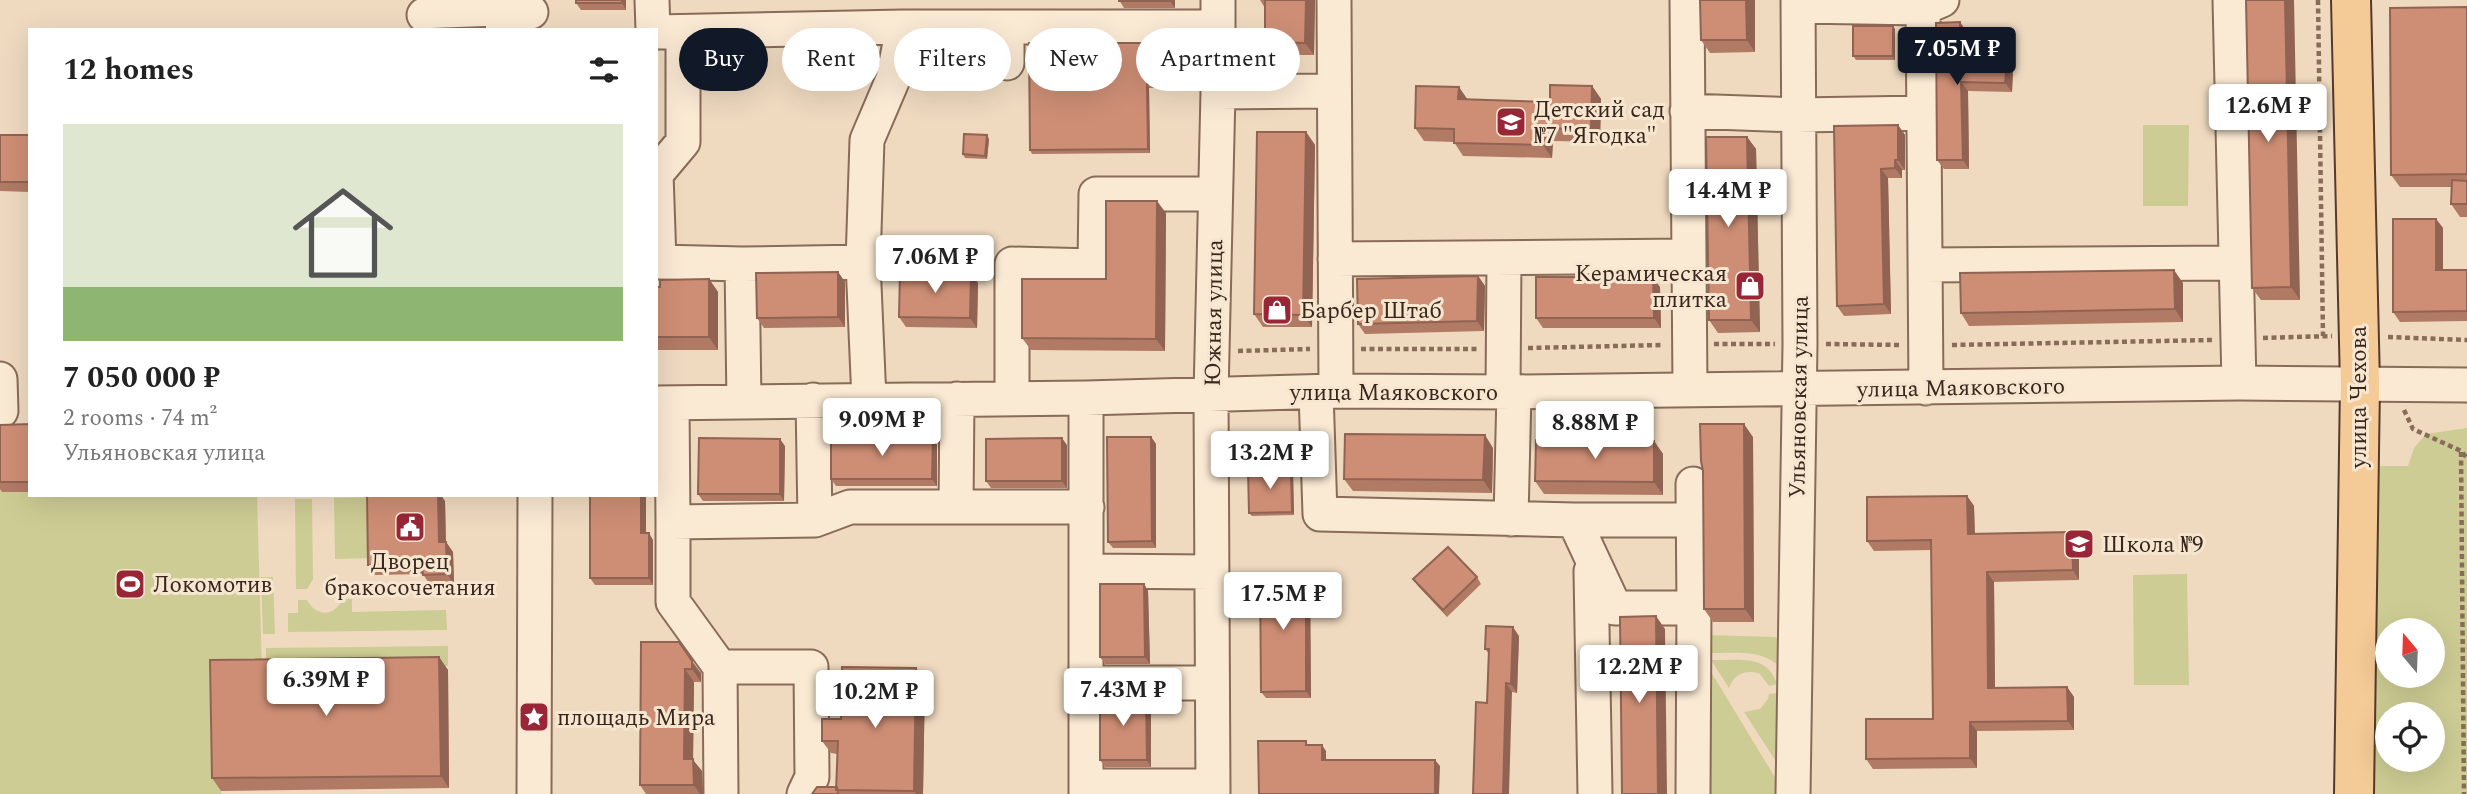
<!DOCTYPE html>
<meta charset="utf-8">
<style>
:root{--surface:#fff;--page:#f6f6f6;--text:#222;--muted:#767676;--line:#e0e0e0;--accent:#111827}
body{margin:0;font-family:Spectral,serif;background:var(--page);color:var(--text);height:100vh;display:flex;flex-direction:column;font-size:26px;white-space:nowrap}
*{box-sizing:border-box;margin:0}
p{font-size:23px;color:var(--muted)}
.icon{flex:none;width:38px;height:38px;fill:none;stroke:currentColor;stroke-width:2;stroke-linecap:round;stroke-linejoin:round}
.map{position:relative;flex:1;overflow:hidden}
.panel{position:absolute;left:28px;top:28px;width:630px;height:469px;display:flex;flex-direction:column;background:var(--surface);border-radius:0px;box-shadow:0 7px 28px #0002}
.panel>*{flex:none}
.hud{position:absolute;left:679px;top:28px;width:665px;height:63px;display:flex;gap:14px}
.needle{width:46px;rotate:341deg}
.fabs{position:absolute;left:2375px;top:618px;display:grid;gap:14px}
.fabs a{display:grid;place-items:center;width:70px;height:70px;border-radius:50%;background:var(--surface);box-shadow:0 7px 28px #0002;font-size:35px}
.price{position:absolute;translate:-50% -60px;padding:0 16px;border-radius:7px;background:#fff;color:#222;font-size:23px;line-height:46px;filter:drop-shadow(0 2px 4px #0008)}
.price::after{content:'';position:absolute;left:50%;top:42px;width:21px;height:16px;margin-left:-10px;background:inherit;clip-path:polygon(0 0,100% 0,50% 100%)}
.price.active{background:var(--accent);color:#fff}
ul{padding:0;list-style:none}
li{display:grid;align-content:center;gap:14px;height:371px;padding:0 35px}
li+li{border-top:2px solid var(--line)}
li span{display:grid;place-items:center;height:217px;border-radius:0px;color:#555}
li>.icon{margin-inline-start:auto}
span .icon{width:126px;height:126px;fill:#fffc;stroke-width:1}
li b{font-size:30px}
h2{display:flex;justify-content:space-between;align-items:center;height:84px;padding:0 35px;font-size:30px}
.tag{padding:0 24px;border-radius:32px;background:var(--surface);box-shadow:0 7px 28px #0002;font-size:24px;line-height:63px}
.tag.active{background:var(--accent);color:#fff}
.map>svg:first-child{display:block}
.green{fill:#cdcc94;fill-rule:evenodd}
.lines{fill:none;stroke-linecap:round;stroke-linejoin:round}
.minor-casing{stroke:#886b58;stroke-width:37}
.major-casing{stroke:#563a2c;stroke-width:42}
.path{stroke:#886b58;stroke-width:4.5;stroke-dasharray:5 3.5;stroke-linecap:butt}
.minor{stroke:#fae9d3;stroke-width:33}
.major{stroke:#f4ca96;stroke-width:38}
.wall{fill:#b17a65}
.shaded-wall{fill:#906352}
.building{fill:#ce8e75;stroke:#906352;stroke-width:2}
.labels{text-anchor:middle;stroke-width:6;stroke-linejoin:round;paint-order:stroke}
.poi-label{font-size:23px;fill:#38261c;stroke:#f6e6d0;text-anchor:start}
.street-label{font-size:23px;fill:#38261c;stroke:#f6e6d0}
</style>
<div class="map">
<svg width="2467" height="794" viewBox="0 0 2467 794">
<rect width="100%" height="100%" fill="#efdac0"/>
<path class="green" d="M2143,125H2189L2188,206H2143Z
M2467,428V794H2372V466H2408L2414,448L2426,434ZM2387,630H2432V676H2387ZM2387,714H2432V760H2387Z
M0,443L2,492H30V495H257L262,672L219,673L221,794H0Z
M373,497V558L335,559L334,498Z
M295,499H312L313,579L307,589H296Z
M2187,574L2189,685H2134L2133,575Z
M261,577H273L275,634H263Z
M343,599H352V612L446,610L447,630L288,632V613H298V600H307C316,617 334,617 343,599Z
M1705,635L1775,637L1781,641L1782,670C1765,647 1730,654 1704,653Z
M448,646V666L266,668V648Z
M1711,660C1739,661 1767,653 1777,684L1769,686L1760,674C1746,669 1734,674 1729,688Z
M1705,662L1785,794H1705Z
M1778,693L1777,763L1744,712L1760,709L1768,699L1769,694Z"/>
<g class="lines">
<g class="minor-casing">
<path id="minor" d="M652,0L653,30
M1334,0L1336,391
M1687,0L1690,389
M1923,0L1926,388
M2230,0L2239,383
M1798,6L1923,8L1942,0
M424,15L531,12
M656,32L903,27H1217
M1007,63V29
M1218,92L1334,91
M1687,111L1797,115L1924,113
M656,173L659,262L742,264L863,262
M657,173L683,142V32
M1335,259L1688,256
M742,264L744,402
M1925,265L2237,263
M0,379L1,411
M1316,392L1320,514L1574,520L1615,608H1694L1693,794
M1503,392L1504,258
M1012,398V264L1095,266L1096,194H1215
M957,399L956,507H1087
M813,400L815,520
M869,400L863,262L867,140L893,79L903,27
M656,403L1086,398L1336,391L1514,392L2239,383L2467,385
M672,403L673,522L815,520L850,507H956
M1693,484L1694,608
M1511,519L1514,392
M1574,520H1693
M673,522V602L720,667H811L812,777L804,794
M1086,571L1211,572
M1591,571L1595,794
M720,667L721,794
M1086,683H1212
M1086,786H1213
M534,794L535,495
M1086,794V398
M1213,794L1211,395L1218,92V0
M1793,794L1800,344L1798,0"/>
</g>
<g class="major-casing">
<path id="major" d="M2351,0L2360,384L2354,794"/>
</g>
<path class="path" d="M2318,0L2323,336
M2388,337L2467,340
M2263,338L2332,336
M1714,344H1775
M1826,344L1901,345
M1952,345L2213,340
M1528,348L1663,345
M1361,349H1478
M1238,351L1310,349
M2404,410L2413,429L2461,451L2467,458
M2461,452L2464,794"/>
<use href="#minor" class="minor"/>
<use href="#major" class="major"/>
</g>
<path class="wall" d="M626,0V10H581L576,3Z
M1119,0H1175V8H1124Z
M1260,0H1315L1314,55H1274L1265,42V8Z
M1755,0V52L1710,53L1701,40Z
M2246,0L2300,300H2261L2252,288Z
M2467,8V217H2460L2451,204L2452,187H2400L2391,175Z
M1893,26L1895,29V60H1856L1853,56Z
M1967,32V58L2013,70L2012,92L1968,91L1969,169H1944L1937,160Z
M1151,43L1153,46L1154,88H1149L1150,153L1032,154L1030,150Z
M1592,86L1601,99L1600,142L1553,141L1552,158L1463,156L1454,142L1424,141L1415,128L1467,100L1550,102Z
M1898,125L1905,135V170H1902V178H1888L1891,314L1844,316L1837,306L1834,126Z
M1306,132L1315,145L1312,327H1263L1254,314Z
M0,135H30V192L0,191Z
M1747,137L1756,149L1760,332L1718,333L1709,320Z
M989,139L987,159L965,158L963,154Z
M1166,213L1165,351L1031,350L1022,338L1106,279Z
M2436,219L2443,228V270H2467V321L2400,322L2393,312Z
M838,272L845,282V327L764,328L757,318Z
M1478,276L1485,286L1484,331L1365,334L1358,324Z
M709,279L718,292V350H656V287Z
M978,283L977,328L906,327L899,317Z
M2183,283V322L1969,326L1961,313Z
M1660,287L1661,328H1543L1536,318Z
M30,424V492H2L0,489V425Z
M1151,437L1156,444V548H1113L1108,542Z
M1753,437L1754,622H1713L1704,609L1703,471Z
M1654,441L1663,454V495L1544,494L1535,481Z
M937,445V486H836L831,479Z
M1067,445V488H991L986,481Z
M785,446L784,501H703L698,494Z
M1493,448L1492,493L1353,491L1344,479Z
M1291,469L1293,473L1294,515L1252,516L1249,513Z
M1967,496L1974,506L1975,534L2072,532L2079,542V580L1994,582L1995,688L2067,687L2074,697V730L1977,731V768L1873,769L1866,759L1933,719L1931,550L1874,551L1867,541Z
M445,501L446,542L453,552L454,584L430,585L423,574L375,575L368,565Z
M646,533L653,540V585H595L590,578Z
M1477,577L1481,584L1447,617L1418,586L1413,579Z
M1310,580L1311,698H1266L1261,692Z
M1144,584L1148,591L1150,664H1105L1100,657Z
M1519,636L1517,693L1512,692L1487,703L1489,654L1485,649Z
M641,642L701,673V682H694L693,760L702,771L703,794H646L640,785Z
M439,657L448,670L449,788L221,791L212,778Z
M916,668L925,681L923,794H812L837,787V754L831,753L822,741L841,719Z
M1151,702V767H1105L1100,760Z"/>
<path class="shaded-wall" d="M622,0H626V10L622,3Z
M1170,0H1175V8L1170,1Z
M1306,0H1315L1314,55L1305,43Z
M1746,0H1755V52L1747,40Z
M2285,0H2294L2300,300L2291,287Z
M1960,22L1967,32L1968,67L1961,58Z
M1893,26L1895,29V60L1893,56Z
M1151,43L1153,46L1154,88L1151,84Z
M2007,60L2013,70L2012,92L2005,83Z
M1961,82L1968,91L1969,169L1963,160Z
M1147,84L1149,88L1150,153L1148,149Z
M1592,86L1601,99L1600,142L1591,129Z
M1459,87L1468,100L1458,99Z
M1898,125L1905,135V170L1898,160Z
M1544,128L1553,141L1552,158L1543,145Z
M1306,132L1315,145L1312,327L1303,315Z
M987,135L989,139L987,159L985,156Z
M1747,137L1756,149L1760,332L1751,320Z
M1895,160L1902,170V178L1895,168Z
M1881,169L1888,178L1891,314L1884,304Z
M1157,201L1166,213L1165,351L1156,339Z
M2436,219L2443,228V280L2436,270Z
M2174,270L2183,283V322L2175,309Z
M838,272L845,282V327L838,317Z
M971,273L978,283L977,328L970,318Z
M1478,276L1485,286L1484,331L1477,321Z
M1653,277L1660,287L1661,328L1654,318Z
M709,279L718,292V350L709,337Z
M1744,424L1753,437L1754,622L1745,609Z
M1485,435L1493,448L1492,493L1483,480Z
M1151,437L1156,444V548L1152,541Z
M933,438L937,445V486L932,479Z
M1062,438L1067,445V488L1062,481Z
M780,439L785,446L784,501L780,494Z
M1654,441L1663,454V495L1654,482Z
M1291,469L1293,473L1294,515L1292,512Z
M438,495H441L445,501L446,552L439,542Z
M641,495H646V540L641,533Z
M1967,496L1974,506L1975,544L1968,534Z
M2072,532L2079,542V580L2073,570Z
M649,533L653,540V585L649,578Z
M446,542L453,552L454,584L447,574Z
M1987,572L1994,582L1995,698L1988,688Z
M1306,573L1310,580L1311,698L1306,691Z
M1144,584L1148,591L1150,664L1145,657Z
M1656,616L1665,629L1667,794H1658Z
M1513,627L1519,636L1517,693L1511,684Z
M439,657L448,670L449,788L441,776Z
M692,661L701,673V682L692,669Z
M916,668L925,681L923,794H916L914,791Z
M685,669L694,682L693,760L702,771L703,794H700L694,785L684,759Z
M1506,683L1512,692L1509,794H1503Z
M2067,687L2074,697V730L2068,721Z
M1146,695L1151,702V767L1147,760Z
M1970,722L1977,731V768L1970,758Z
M1322,745L1326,751V766L1322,760Z
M1435,760L1440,766L1439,794H1435Z"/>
<path class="building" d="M576,0H622V3H576Z
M1119,0H1170V1H1119Z
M1265,0H1306L1305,43L1265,42Z
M1700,0H1746L1747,40H1701Z
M2246,0H2285L2291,287L2252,288Z
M2467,7V174L2391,175L2390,8Z
M1960,22L1961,58L2007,60L2005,83L1961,82L1963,160H1937L1936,23Z
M1853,26H1893V56H1853Z
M485,27V30L430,29Z
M1029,43H1151V84H1147L1148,149L1030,150Z
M1550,85L1592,86L1591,129L1544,128L1543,145L1454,143V129L1415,128L1416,86L1459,87L1458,99L1550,102Z
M1898,125V160H1895V168L1881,169L1884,304L1837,306L1834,126Z
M1257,132H1306L1303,315L1254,314Z
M964,134L987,135L985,156L963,154Z
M0,135H30V182H0Z
M1706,137H1747L1751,320H1709Z
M2452,180L2467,181V204H2451Z
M1106,201H1157L1156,339L1022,338V279H1106Z
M2393,219H2436V270H2467V311L2393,312Z
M2174,270L2175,309L1961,313L1960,273Z
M900,271L971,273L970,318L899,317Z
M838,272V317L757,318L756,273Z
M1478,276L1477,321L1358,324L1357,279Z
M1536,277H1653L1654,318H1536Z
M709,279V337H656V287H660V280Z
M30,424V482H0V425Z
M1700,424H1744L1745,609H1704L1703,471L1701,461Z
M1345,434L1485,435L1483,480L1344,479Z
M1107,437H1151L1152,541L1108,542Z
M699,438L780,439V494H698Z
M831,438H933L932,479H831Z
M1062,438V481H986V439Z
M1536,440L1654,441V482L1535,481Z
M1291,469L1292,512L1249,513L1248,470Z
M367,495H438L439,542H446L447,574L423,575L422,564L368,565Z
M590,495H641V533H649V578H590Z
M1967,496L1968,534L2072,532L2073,570L1987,572L1988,688L2067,687L2068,721L1970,722V758L1866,759V719H1933L1931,540L1867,541V497Z
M1448,547L1477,577L1443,610L1413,579Z
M1260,573H1306V691L1261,692Z
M1100,584H1144L1145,657H1100Z
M1656,616L1658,794H1622L1620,617Z
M1486,626L1513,627L1511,684L1506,683L1503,794H1473L1476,702L1487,703L1489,649H1485Z
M641,642H679L692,661V669H685L684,759H693L694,785H640Z
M439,657L441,776L212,778L210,660Z
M842,667L916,668L914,791L836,790L838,741H822V719H841Z
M1100,695H1146L1147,760H1100Z
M1258,741H1306V745H1322V760H1435V794H1259Z
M817,787H837L838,794H812Z"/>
<defs>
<g id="school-square" transform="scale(1.575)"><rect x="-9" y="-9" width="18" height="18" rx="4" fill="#992637" stroke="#f6e6d0"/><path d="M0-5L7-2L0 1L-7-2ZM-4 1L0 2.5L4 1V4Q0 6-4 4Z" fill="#fff"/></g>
<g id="shop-square" transform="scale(1.575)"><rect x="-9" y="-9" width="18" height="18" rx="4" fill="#992637" stroke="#f6e6d0"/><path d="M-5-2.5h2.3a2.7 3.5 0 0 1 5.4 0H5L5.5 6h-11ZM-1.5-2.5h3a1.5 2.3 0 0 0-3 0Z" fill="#fff"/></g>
<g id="civic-square" transform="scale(1.575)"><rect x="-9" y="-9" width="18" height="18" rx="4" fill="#992637" stroke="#f6e6d0"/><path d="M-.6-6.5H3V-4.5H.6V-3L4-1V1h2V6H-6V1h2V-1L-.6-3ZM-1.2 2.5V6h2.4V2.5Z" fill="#fff"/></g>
<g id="stadium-square" transform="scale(1.575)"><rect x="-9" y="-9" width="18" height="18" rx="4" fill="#992637" stroke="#f6e6d0"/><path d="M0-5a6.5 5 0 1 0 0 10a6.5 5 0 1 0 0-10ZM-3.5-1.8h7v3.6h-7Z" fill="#fff"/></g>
<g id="sight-square" transform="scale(1.575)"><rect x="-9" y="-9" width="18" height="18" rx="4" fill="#992637" stroke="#f6e6d0"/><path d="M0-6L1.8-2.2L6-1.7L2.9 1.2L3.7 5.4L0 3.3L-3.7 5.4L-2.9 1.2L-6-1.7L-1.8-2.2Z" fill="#fff"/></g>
</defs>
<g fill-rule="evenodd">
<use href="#school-square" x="1511" y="122"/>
<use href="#shop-square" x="1750" y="286"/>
<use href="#shop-square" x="1277" y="310"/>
<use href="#civic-square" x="410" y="527"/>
<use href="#school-square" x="2079" y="544"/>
<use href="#stadium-square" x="130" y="584"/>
<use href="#sight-square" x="534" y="717"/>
</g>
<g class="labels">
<g class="poi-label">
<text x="1534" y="117">Детский сад<tspan x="1534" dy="26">№7 "Ягодка"</tspan></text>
<text x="1727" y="281" text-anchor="end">Керамическая<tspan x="1727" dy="26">плитка</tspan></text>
<text x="1300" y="318">Барбер Штаб</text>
<text x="2102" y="552">Школа №9</text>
<text x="410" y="569" text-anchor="middle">Дворец<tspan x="410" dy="26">бракосочетания</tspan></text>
<text x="153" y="592">Локомотив</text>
<text x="557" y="725">площадь Мира</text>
</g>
<g class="street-label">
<text transform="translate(1213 313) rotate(-89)" y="8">Южная улица</text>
<text transform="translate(1961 387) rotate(-1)" y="8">улица Маяковского</text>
<text x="1394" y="400">улица Маяковского</text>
<text transform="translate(1798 397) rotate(-89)" y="8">Ульяновская улица</text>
<text transform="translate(2358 397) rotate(-90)" y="8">улица Чехова</text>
</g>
</g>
</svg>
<div class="fabs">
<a><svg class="needle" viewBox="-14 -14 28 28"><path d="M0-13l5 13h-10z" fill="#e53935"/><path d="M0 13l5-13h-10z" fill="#767676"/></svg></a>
<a><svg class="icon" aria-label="locate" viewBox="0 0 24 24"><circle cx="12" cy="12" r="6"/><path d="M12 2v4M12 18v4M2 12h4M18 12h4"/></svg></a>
</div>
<b class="price active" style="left:1957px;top:87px">7.05M ₽</b>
<b class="price" style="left:2268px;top:144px">12.6M ₽</b>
<b class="price" style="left:1728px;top:229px">14.4M ₽</b>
<b class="price" style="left:935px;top:295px">7.06M ₽</b>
<b class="price" style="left:882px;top:458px">9.09M ₽</b>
<b class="price" style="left:1595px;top:461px">8.88M ₽</b>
<b class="price" style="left:1270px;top:491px">13.2M ₽</b>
<b class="price" style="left:1283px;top:632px">17.5M ₽</b>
<b class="price" style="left:1639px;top:705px">12.2M ₽</b>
<b class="price" style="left:326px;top:718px">6.39M ₽</b>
<b class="price" style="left:1123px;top:728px">7.43M ₽</b>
<b class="price" style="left:875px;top:730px">10.2M ₽</b>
<div class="hud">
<a class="tag active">Buy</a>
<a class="tag">Rent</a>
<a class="tag">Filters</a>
<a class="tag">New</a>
<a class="tag">Apartment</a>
</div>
<section class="panel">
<h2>12 homes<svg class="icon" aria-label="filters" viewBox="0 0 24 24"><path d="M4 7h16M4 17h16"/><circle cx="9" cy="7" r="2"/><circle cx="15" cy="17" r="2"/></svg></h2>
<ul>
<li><span style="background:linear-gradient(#dfe7d0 75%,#8fb573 0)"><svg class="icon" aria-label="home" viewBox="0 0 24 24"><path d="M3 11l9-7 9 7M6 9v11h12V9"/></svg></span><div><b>7 050 000 ₽</b><p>2 rooms · 74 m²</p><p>Ульяновская улица</p></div></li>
</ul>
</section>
</div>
